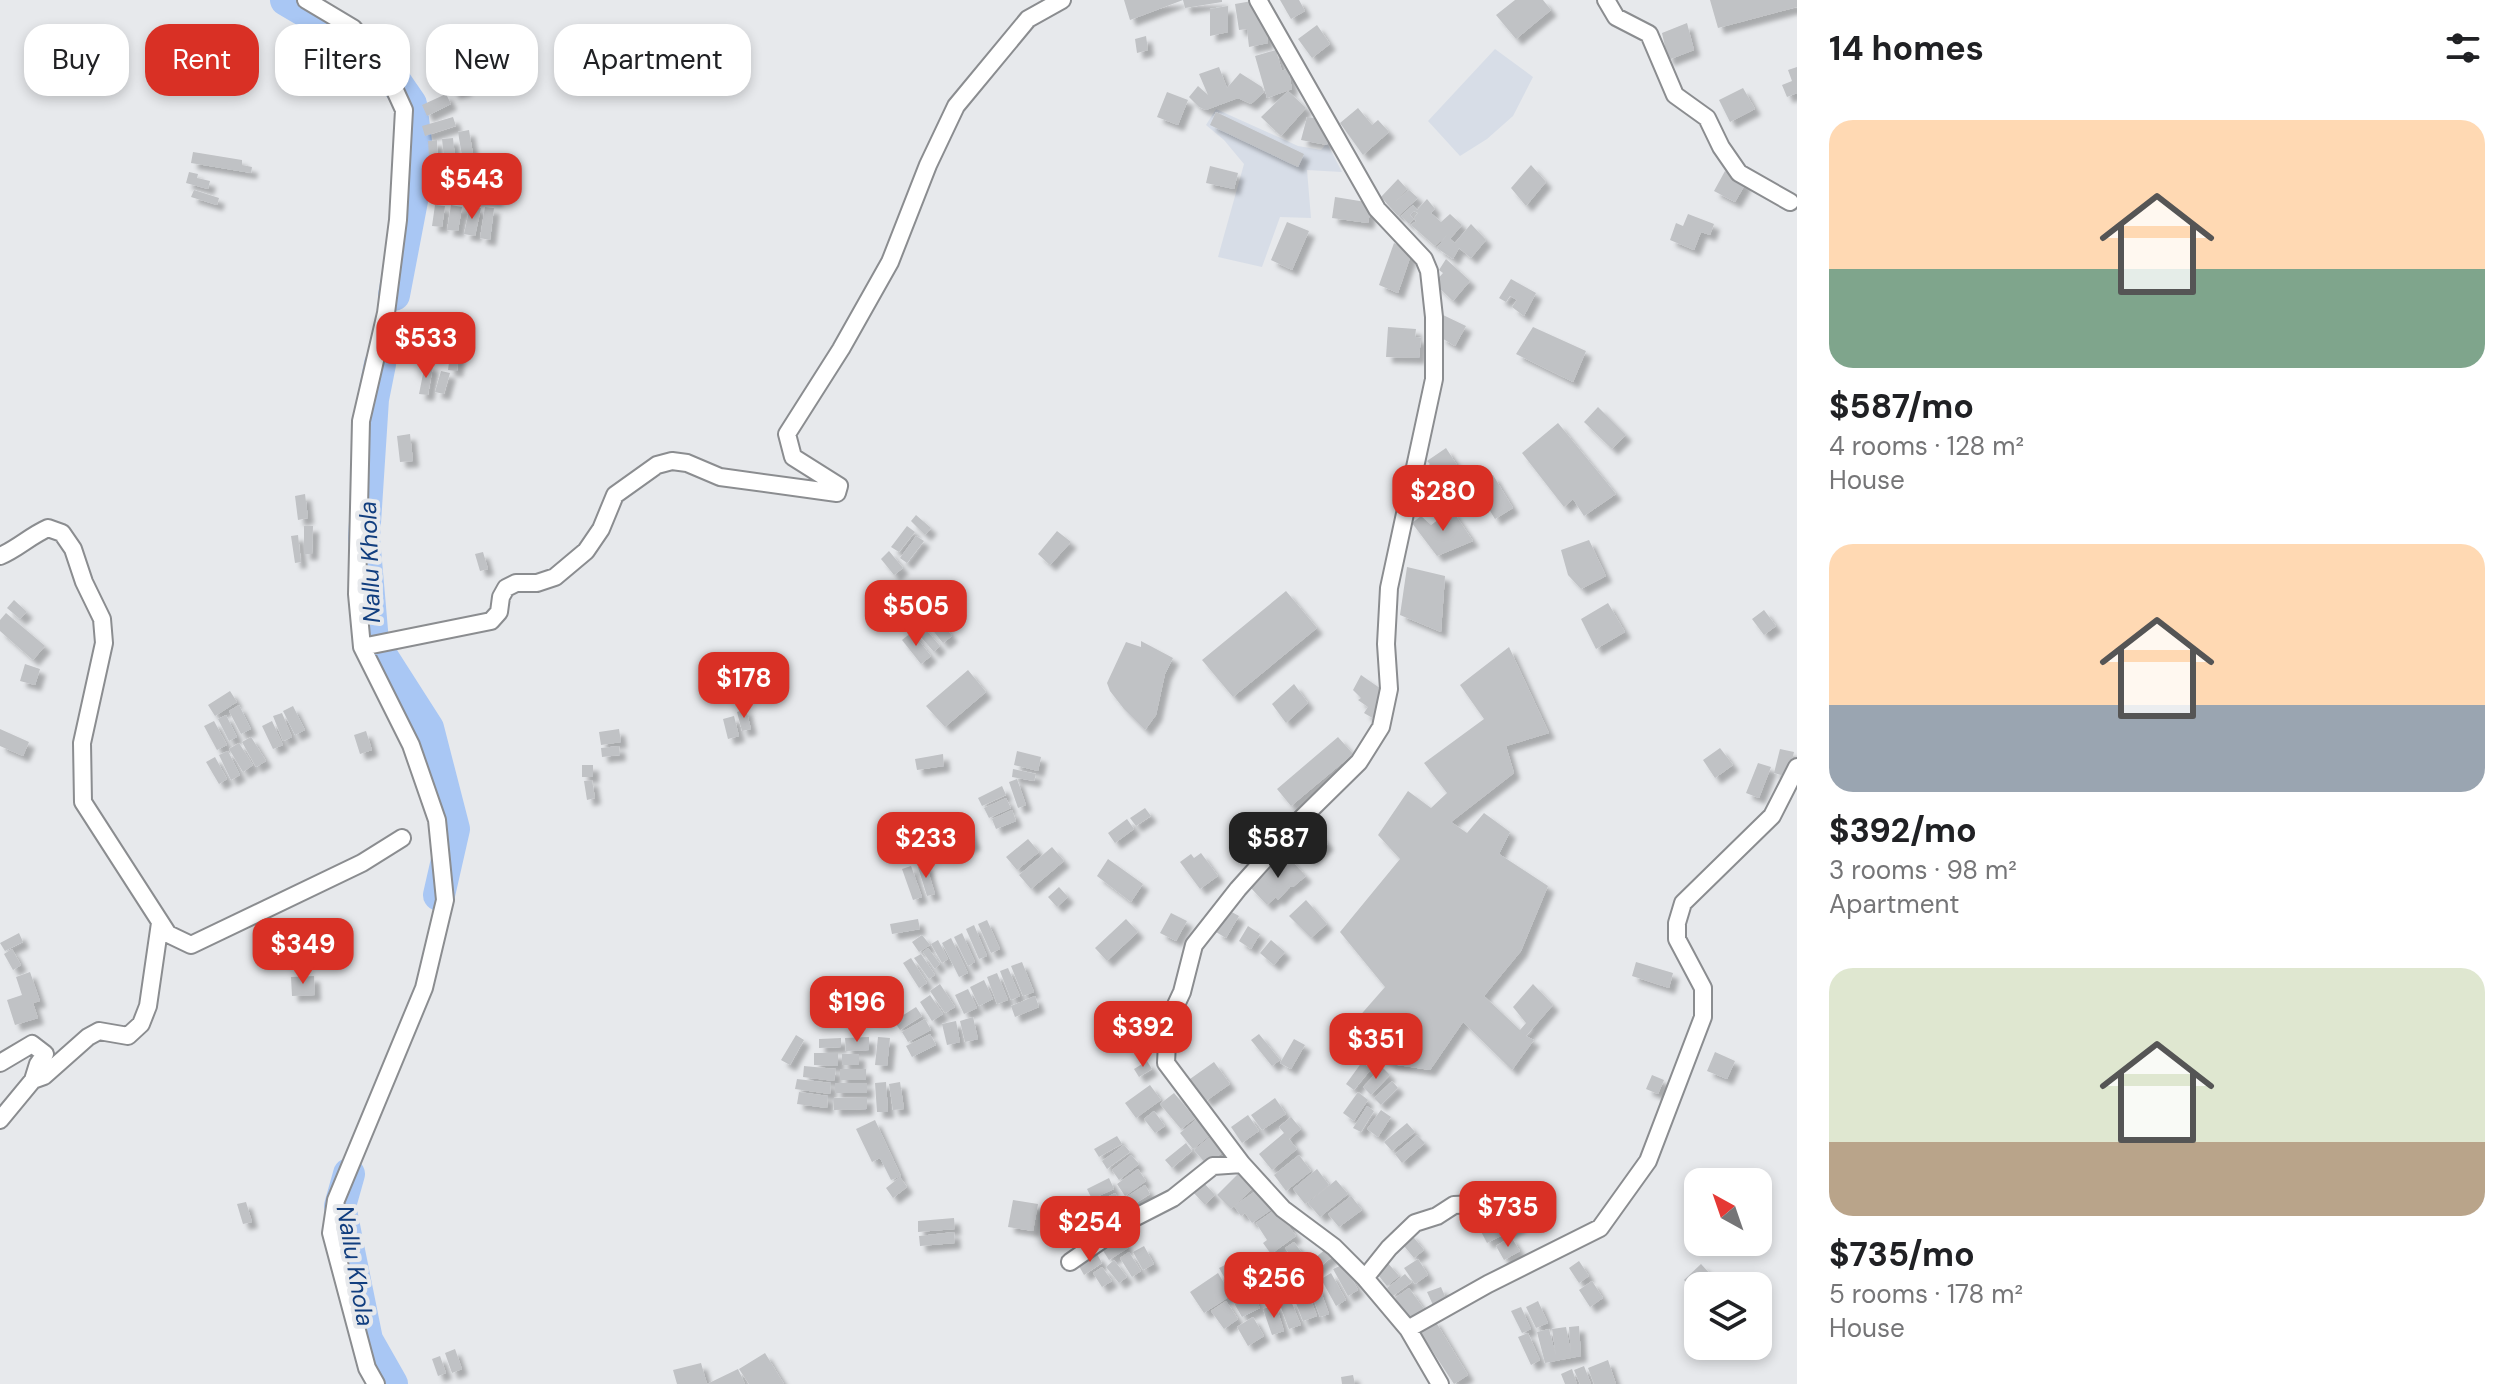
<!DOCTYPE html>
<meta charset="utf-8">
<style>
:root{--surface:#fff;--page:#f6f6f6;--text:#202124;--muted:#757577;--accent:#d93025}
body{margin:0;font-family:"DM Sans",sans-serif;background:var(--page);color:var(--text);height:100vh;display:flex;flex-direction:column;font-size:30px;white-space:nowrap}
*{box-sizing:border-box;margin:0}
p{font-size:26px;color:var(--muted)}
.icon{flex:none;width:44px;height:44px;fill:none;stroke:currentColor;stroke-width:2;stroke-linecap:round;stroke-linejoin:round}
.map{position:relative;flex:1;overflow:hidden}
.side{display:flex;flex-direction:column;background:var(--surface);width:720px}
.side>*{flex:none}
.hud{position:absolute;left:24px;top:24px;width:760px;height:72px;display:flex;gap:16px}
.needle{width:52px;rotate:320deg}
.tools{position:absolute;left:1684px;top:1168px;display:grid;gap:16px}
.tools a{display:grid;place-items:center;width:88px;height:88px;border-radius:16px;background:var(--surface);box-shadow:0 4px 12px #0003;font-size:40px}
.price{position:absolute;translate:-50% -68px;padding:0 18px;border-radius:16px;background:var(--accent);color:#fff;font-size:26px;line-height:52px;filter:drop-shadow(0 2px 4px #0008)}
.price::after{content:'';position:absolute;left:50%;top:48px;width:24px;height:18px;margin-left:-12px;background:inherit;clip-path:polygon(0 0,100% 0,50% 100%)}
.price.current{background:#222;color:#fff}
ul{padding:0;list-style:none}
li{display:grid;align-content:center;gap:16px;height:424px;padding:0 32px}
li span{display:grid;place-items:center;height:248px;border-radius:24px;color:#555}
li>.icon{margin-inline-start:auto}
span .icon{width:144px;height:144px;fill:#fffc;stroke-width:1}
li b{font-size:34px}
h2{display:flex;justify-content:space-between;align-items:center;height:96px;padding:0 32px;font-size:34px}
.chip{padding:0 28px;border-radius:24px;background:var(--surface);box-shadow:0 4px 12px #0003;font-size:28px;line-height:72px}
.chip.current{background:var(--accent);color:#fff}
main{display:flex;flex:1;min-height:0}
.map>svg:first-child{display:block}
.built{fill:#d7dde7}
.lines{fill:none;stroke-linecap:round;stroke-linejoin:round}
.river{stroke:#a9c7f4;stroke-width:32}
.building{fill:#c0c2c5;filter:url(#shadow)}
.minor-casing{stroke:#8b8d90;stroke-width:20}
.minor{stroke:#fff;stroke-width:16}
.labels{text-anchor:middle;stroke-width:8;stroke-linejoin:round;paint-order:stroke}
.water-label{font-size:24px;font-style:italic;fill:#113e7f;stroke:#e7e9ec}
</style>
<main>
<div class="map">
<svg width="1797" height="1384" viewBox="0 0 1797 1384">
<defs>
<filter id="shadow"><feDropShadow dx="6" dy="6" stdDeviation="2" flood-color="#0004"/></filter>
</defs>
<rect width="100%" height="100%" fill="#e7e9ec"/>
<path class="built" d="M1495,49L1533,77L1513,116L1487,139L1460,156L1428,121Z
M1216,109L1298,146L1321,150L1327,143L1342,172L1307,170L1311,218L1280,217L1262,267L1218,257L1244,164L1224,140L1206,125Z"/>
<g class="lines">
<path class="river" d="M286,0L376,53L411,104L419,164L394,295
M380,364L373,399L364,538L373,642L428,728L454,829L439,895
M349,1174L340,1206L367,1340L392,1384"/>
</g>
<path class="building" d="M1124,0H1183L1130,20Z
M1183,0H1222V2L1185,8Z
M1280,0H1299L1305,11L1291,19Z
M1515,0H1543L1551,10L1516,39L1496,15Z
M1710,0H1797V7L1718,28Z
M1252,1L1266,25L1268,43L1249,47L1247,29L1239,30L1235,4Z
M1228,6V32L1210,36V9Z
M1687,23L1694,50L1668,60L1662,33Z
M1317,25L1330,44L1312,58L1298,39Z
M1146,36L1148,50L1137,53L1135,39Z
M1276,50L1282,71L1288,68L1292,89L1267,98L1255,56Z
M1219,67L1227,88L1240,73L1262,87L1264,92L1251,104L1238,98L1206,110L1199,107L1189,97L1198,86L1208,95L1199,74Z
M1797,67V93L1787,97L1782,85L1792,81L1788,70Z
M460,69L466,90L453,93L448,72Z
M1743,88L1755,109L1730,122L1719,100Z
M1288,91L1306,108L1281,136L1261,117Z
M1167,92L1188,100L1178,125L1157,117Z
M446,94L451,104L427,116L422,105Z
M1358,108L1372,125L1378,120L1389,132L1363,155L1340,123Z
M1216,112L1304,154L1298,167L1210,125Z
M453,117L456,126L425,136L422,126Z
M1307,117L1322,119L1321,128L1329,130L1327,145L1301,140Z
M469,130L474,160L463,162L458,132Z
M453,138L456,167L445,168L442,139Z
M437,140L438,172H430L428,141Z
M193,152L242,160V165L252,167L251,173L191,163Z
M1531,165L1546,182L1526,206L1511,188Z
M1210,166L1238,173L1234,189L1206,183Z
M1725,171L1746,183L1735,202L1714,191Z
M189,172L198,174L197,178L210,181L208,189L186,183Z
M1398,179L1407,189L1395,202L1409,190L1418,198L1398,216L1381,197Z
M460,186V194L433,196V188Z
M473,188L497,189V201L472,199Z
M194,190L219,198L217,205L191,197Z
M1335,197L1372,203L1368,223L1332,218Z
M1427,199L1435,209L1431,213L1441,222L1450,214L1462,225L1450,239L1455,243L1471,224L1486,240L1471,258L1459,248L1453,259L1437,248L1447,235L1435,246L1411,225L1416,221L1414,218L1418,213L1414,211L1410,215L1414,219L1409,224L1401,216L1413,205L1417,210Z
M435,205L445,206L442,227L432,226Z
M451,205L462,207L458,231L447,230Z
M470,206L481,208L475,236L464,234Z
M485,207L494,208L490,240L480,238Z
M1688,214L1714,224L1710,235L1701,232L1694,250L1670,240L1676,223L1683,226Z
M1287,222L1309,231L1292,270L1271,260Z
M1394,243L1412,252L1398,293L1379,285Z
M1446,259L1470,281L1453,301L1434,283L1443,273L1439,270Z
M1511,279L1536,293L1524,316L1512,307L1517,300L1510,296L1506,302L1499,298Z
M1443,315L1466,326L1455,346L1440,337L1444,329L1437,325Z
M408,319L417,322L410,352L400,350Z
M419,324L428,326L422,357L413,355Z
M1388,327L1416,329L1415,337L1421,338L1419,358L1386,357Z
M1533,327L1586,351L1573,382L1516,354Z
M431,335L442,336L439,357L427,355Z
M451,347L460,348L457,371L448,370Z
M425,364L433,366L428,395L419,394Z
M441,371L450,373L444,394L435,392Z
M1598,407L1626,435L1612,449L1584,422Z
M1558,423L1616,494L1584,516L1573,499L1564,507L1522,453Z
M410,434L413,461L400,462L397,436Z
M1446,448L1473,490L1452,505L1443,494L1437,498L1426,485L1431,481L1422,470L1430,464L1427,461Z
M1493,475L1513,508L1495,519L1475,486Z
M305,494L308,518L298,520L295,496Z
M1452,510L1473,541L1437,556L1412,523L1421,516L1431,525Z
M916,515L931,528L925,535L911,521Z
M304,526H313L312,554H304Z
M907,526L915,532L899,552L891,547Z
M1057,531L1071,542L1050,565L1038,554Z
M298,535L301,562L295,563L291,536Z
M916,536L924,541L907,563L900,558Z
M1589,540L1606,576L1581,589L1568,575L1561,550Z
M889,551L903,568L894,575L881,559Z
M483,552L488,569L480,571L475,554Z
M1407,567L1445,576L1441,632L1400,615Z
M1286,591L1317,628L1233,697L1202,660Z
M14,600L27,612L20,619L7,608Z
M1608,603L1625,632L1596,649L1581,619Z
M931,610L952,636L943,643L922,617Z
M1764,610L1776,626L1764,635L1752,619Z
M6,613L45,646L33,660L0,631V620Z
M921,624L940,646L934,652L914,629Z
M912,632L931,656L921,664L902,640Z
M1141,641L1173,658L1165,674L1156,715L1145,730L1124,709L1110,691L1107,683L1126,642L1141,647Z
M1509,647L1549,733L1506,746L1514,773L1451,822L1467,833L1484,813L1510,832L1499,854L1548,886L1521,951L1484,996L1520,1030L1526,1023L1513,1007L1533,984L1553,1005L1526,1036L1534,1040L1512,1070L1463,1022L1430,1070L1391,1064L1355,1043L1357,1019L1385,987L1340,932L1400,859L1378,835L1408,791L1431,808L1447,793L1424,763L1484,719L1460,685Z
M25,664L40,669L35,685L20,681Z
M968,670L986,692L945,727L926,706Z
M1361,675L1384,691L1376,720L1364,713L1368,707L1358,700L1361,698L1353,690Z
M1294,684L1308,703L1286,723L1272,704Z
M230,691L237,702L215,716L208,705Z
M239,705L251,729L241,734L229,711Z
M293,706L305,730L295,735L283,711Z
M746,709L751,729L742,731L737,712Z
M282,713L292,737L283,741L273,716Z
M226,715L237,737L229,741L218,719Z
M734,716L739,736L728,739L723,719Z
M214,721L227,745L217,750L204,726Z
M272,721L283,745L273,749L262,726Z
M0,729L29,742L23,756L0,746Z
M619,729L621,742L601,745L599,732Z
M366,731L372,750L360,754L354,735Z
M251,737L266,761L256,767L242,742Z
M1338,737L1353,754L1291,806L1277,789Z
M239,743L253,765L243,772L229,749Z
M619,746L620,755L602,757L601,748Z
M1720,748L1733,765L1715,778L1703,760Z
M1780,749L1794,752L1788,777L1774,773Z
M228,751L240,775L231,780L219,755Z
M1017,751L1041,757L1038,771L1014,765Z
M943,754L944,766L917,770L915,759Z
M215,757L227,779L219,784L206,762Z
M1758,763L1771,767L1759,798L1746,793Z
M582,765H593V777H582Z
M1013,769L1036,774L1034,781L1012,777Z
M1017,779L1026,805L1018,808L1009,782Z
M592,780L595,798L587,800L584,781Z
M1002,786L1006,795L982,806L978,798Z
M1006,798L1011,808L989,818L984,808Z
M1145,808L1151,816L1136,826L1130,818Z
M1012,810L1016,821L996,829L992,819Z
M1127,819L1134,829L1115,843L1108,833Z
M966,822L975,844L958,851L949,829Z
M1310,823L1328,844L1310,859L1292,838Z
M1028,839L1039,852L1017,870L1006,857Z
M1052,847L1064,861L1031,889L1019,875Z
M1201,853L1218,876L1200,889L1180,862L1191,854L1194,858Z
M1284,853L1306,876L1293,887L1291,886L1278,900L1276,897L1267,905L1250,887Z
M1108,859L1143,884L1131,902L1097,876Z
M926,864L935,894L927,896L918,867Z
M911,866L922,897L913,900L902,869Z
M1059,887L1068,897L1057,907L1048,897Z
M1306,900L1327,924L1311,938L1289,916Z
M1228,910L1239,916L1226,938L1216,932Z
M1171,913L1187,921L1176,941L1160,933Z
M918,919L920,929L892,934L890,924Z
M1126,919L1138,932L1107,961L1095,948Z
M987,920L1000,949L991,953L978,924Z
M974,925L987,956L979,959L966,929Z
M1248,926L1260,934L1251,949L1239,941Z
M19,933L23,942L5,951L0,943Z
M962,933L975,962L968,966L954,937Z
M922,935L930,945L919,952L912,942Z
M951,938L968,973L959,977L942,943Z
M938,940L948,959L942,963L931,944Z
M1271,940L1285,952L1274,965L1260,953Z
M928,948L940,964L935,969L923,952Z
M12,949L21,965L13,970L4,954Z
M921,954L935,975L929,979L914,958Z
M911,958L927,983L919,988L903,963Z
M1022,962L1034,992L1023,996L1011,966Z
M1636,962L1673,973L1669,988L1632,976Z
M1008,968L1020,996L1011,1000L1000,971Z
M30,972L40,1001L33,1003L38,1018L15,1025L7,1000L22,995L16,977Z
M997,973L1008,1000L997,1004L987,977Z
M314,976L315,995L292,996L291,977Z
M984,980L993,999L979,1006L970,987Z
M940,984L955,1007L945,1013L930,991Z
M968,989L977,1008L964,1014L955,995Z
M930,995L943,1014L932,1021L920,1002Z
M1035,996L1039,1007L1015,1017L1011,1006Z
M916,1007L922,1016L900,1030L894,1021Z
M1114,1016L1122,1025L1111,1035L1103,1027Z
M973,1017L978,1039L965,1042L960,1021Z
M925,1019L931,1030L908,1042L902,1032Z
M956,1021L960,1042L947,1045L942,1024Z
M930,1034L936,1045L912,1057L906,1046Z
M1259,1034L1280,1060L1272,1066L1251,1040Z
M796,1035L804,1040L790,1065L781,1060Z
M869,1037V1050L846,1051L845,1038Z
M878,1037L890,1038L887,1066L875,1065Z
M841,1038V1047L819,1048V1039Z
M1294,1039L1305,1045L1291,1069L1280,1063Z
M1715,1052L1735,1061L1727,1079L1707,1071Z
M814,1053H838V1066L814,1065Z
M842,1054H859V1065H842Z
M1147,1061L1152,1069L1139,1077L1134,1069Z
M1214,1062L1230,1084L1206,1101L1190,1079Z
M1362,1062L1371,1069L1354,1090L1346,1084Z
M804,1066L836,1069L834,1081L803,1077Z
M1382,1067L1390,1075L1371,1095L1363,1087Z
M840,1069H866V1080H840Z
M1652,1075L1664,1080L1658,1094L1646,1089Z
M797,1079L831,1083L830,1094L795,1089Z
M1392,1081L1398,1088L1381,1105L1374,1098Z
M886,1082L888,1112H877L875,1083Z
M900,1082L904,1109L893,1110L889,1084Z
M835,1083H867V1093H835Z
M1150,1085L1161,1100L1136,1118L1125,1103Z
M799,1092L828,1096L827,1108L797,1104Z
M1358,1092L1368,1100L1354,1121L1343,1113Z
M1174,1093L1195,1118L1181,1129L1160,1104Z
M867,1097V1109L834,1110L833,1098Z
M1275,1098L1286,1114L1262,1130L1251,1115Z
M1367,1106L1374,1111L1361,1132L1353,1128Z
M1381,1110L1391,1117L1378,1137L1367,1129Z
M1154,1111L1165,1126L1155,1133L1144,1119Z
M1248,1115L1259,1131L1242,1143L1231,1127Z
M1291,1117L1301,1129L1289,1139L1297,1149L1272,1170L1259,1154L1284,1133L1279,1127Z
M1197,1119L1210,1135L1193,1149L1180,1133Z
M875,1120L901,1176L891,1180L880,1158L872,1162L856,1129Z
M1407,1123L1415,1132L1392,1151L1384,1142Z
M1417,1135L1425,1143L1402,1163L1395,1154Z
M1117,1136L1122,1144L1099,1157L1094,1149Z
M1210,1137L1223,1152L1207,1165L1194,1150Z
M1186,1143L1192,1151L1172,1168L1165,1160Z
M1124,1145L1130,1152L1107,1169L1102,1161Z
M1131,1155L1139,1164L1119,1180L1112,1170Z
M1299,1155L1311,1171L1286,1191L1274,1175Z
M1138,1169L1146,1181L1125,1196L1117,1184Z
M1317,1169L1329,1185L1305,1204L1293,1189Z
M1239,1173L1253,1188L1231,1209L1217,1195Z
M900,1177L907,1187L893,1198L886,1188Z
M1109,1178L1114,1189L1092,1199L1087,1189Z
M1336,1180L1348,1194L1320,1217L1308,1203Z
M1203,1182L1215,1195L1205,1205L1193,1192Z
M1145,1185L1150,1194L1128,1208L1122,1200Z
M1257,1190L1278,1205L1252,1223L1245,1213L1241,1216L1234,1206Z
M1115,1193L1120,1202L1098,1213L1093,1204Z
M1351,1196L1362,1210L1339,1227L1328,1214Z
M1076,1197L1080,1209L1072,1212L1067,1200Z
M1507,1199L1521,1226L1487,1243L1473,1216Z
M1013,1200L1038,1204L1033,1231L1008,1227Z
M246,1202L252,1222L243,1224L237,1204Z
M1121,1204L1126,1212L1105,1225L1100,1216Z
M1280,1206L1292,1222L1288,1225L1296,1236L1271,1254L1263,1243L1267,1240L1256,1223Z
M1089,1207L1096,1216L1080,1227L1074,1217Z
M954,1218L955,1229L918,1232V1221Z
M1096,1220L1104,1231L1081,1247L1072,1237Z
M954,1232L955,1243L920,1246L919,1236Z
M1410,1233L1424,1250L1414,1258L1400,1241Z
M1121,1237L1128,1248L1109,1260L1102,1249Z
M1511,1237L1520,1251L1504,1260L1496,1246Z
M1294,1242L1309,1263L1327,1248L1334,1255L1315,1271L1309,1263L1301,1269L1285,1248Z
M1144,1246L1154,1264L1143,1270L1133,1252Z
M1129,1252L1141,1271L1132,1277L1120,1258Z
M1097,1254L1102,1263L1084,1275L1079,1266Z
M1418,1259L1428,1275L1415,1284L1404,1268Z
M1114,1260L1127,1277L1119,1283L1106,1267Z
M1235,1260L1243,1273L1227,1282L1219,1268Z
M1579,1261L1589,1276L1579,1283L1569,1268Z
M1387,1262L1399,1276L1387,1286L1375,1271Z
M1344,1264L1358,1290L1348,1296L1333,1269Z
M1701,1264L1713,1277L1702,1286H1698L1696,1292L1684,1280Z
M1102,1267L1112,1281L1102,1287L1093,1273Z
M1218,1273L1231,1295L1249,1286L1260,1308L1242,1317L1230,1296L1204,1313L1190,1292Z
M1331,1273L1346,1300L1336,1306L1321,1279Z
M1405,1274L1412,1282L1393,1296L1387,1288Z
M1592,1281L1603,1298L1590,1307L1579,1290Z
M1319,1286L1329,1314L1320,1317L1310,1289Z
M1441,1287L1447,1301L1434,1307L1427,1292Z
M1409,1288L1424,1309L1410,1320L1395,1298Z
M1308,1292L1317,1316L1303,1321L1294,1298Z
M1226,1301L1238,1319L1224,1329L1211,1311Z
M1291,1301L1301,1325L1289,1329L1280,1305Z
M1538,1301L1548,1323L1536,1328L1526,1307Z
M1276,1305L1284,1331L1272,1335L1263,1309Z
M1521,1307L1531,1329L1522,1333L1511,1311Z
M1253,1317L1264,1336L1248,1346L1237,1327Z
M1434,1319L1468,1375L1454,1384L1418,1329Z
M1579,1326L1581,1356L1545,1363L1537,1332L1549,1329L1556,1356L1552,1329L1566,1327L1571,1353L1569,1327Z
M1528,1333L1540,1360L1531,1365L1518,1337Z
M455,1349L462,1369L452,1373L445,1353Z
M765,1353L784,1384H749L739,1369Z
M440,1356L446,1373L438,1376L432,1359Z
M1608,1360L1616,1384H1594L1588,1368Z
M701,1363L707,1384L738,1369L745,1384H677L673,1370Z
M1584,1366L1591,1384H1580L1574,1370Z
M1572,1369L1577,1384H1565L1561,1374Z
M1353,1375L1355,1384H1342L1341,1377Z"/>
<g class="lines">
<g class="minor-casing">
<path id="minor" d="M306,0L353,28L383,64L404,110L398,220L386,313L361,421L357,594L362,647L411,745L437,820L445,900L424,988L336,1200L331,1233L367,1368L376,1384
M1258,0L1377,209L1424,259L1429,271L1434,317V379L1389,588L1386,644L1389,689L1381,727L1359,762L1300,820L1238,889L1194,945L1182,992L1168,1022L1166,1063L1242,1164L1283,1209L1334,1247L1365,1278L1408,1329L1440,1384
M1606,0L1616,17L1649,34L1675,95L1707,118L1721,147L1739,173L1790,202
M0,556C17,549 30,536 48,528L62,533L73,549L84,582L102,619L104,643L82,743L83,802L168,934L191,945L362,863L402,838
M362,647L491,621L499,612L501,597L506,588L516,583H537L555,577L586,551L601,529L615,495L657,465L672,461L687,463L720,477L837,493L839,486L793,457L787,434L841,349L890,262L928,165L956,106L1028,19L1062,0
M0,1063L32,1044L45,1054L38,1064L33,1080
M0,1120L33,1080L44,1076L88,1037L99,1031L128,1036L141,1024L148,1006L160,923
M1070,1262L1132,1219L1173,1198L1213,1166L1242,1164
M1365,1278L1389,1248L1415,1223L1437,1216L1454,1205L1477,1204
M1408,1329L1488,1284L1600,1228L1648,1161L1703,1017V988L1677,939V923L1683,903L1772,816L1797,767"/>
</g>
<use href="#minor" class="minor"/>
</g>
<g class="labels">
<g class="water-label">
<text transform="translate(370 562) rotate(-92)" y="8">Nallu Khola</text>
<text transform="translate(355 1266) rotate(80)" y="8">Nallu Khola</text>
</g>
</g>
</svg>
<div class="tools">
<a><svg class="needle" viewBox="-14 -14 28 28"><path d="M0-13l5 13h-10z" fill="#e53935"/><path d="M0 13l5-13h-10z" fill="#757577"/></svg></a>
<a><svg class="icon" aria-label="layers" viewBox="0 0 24 24"><path d="M12 4l9 5-9 5-9-5zM3 14l9 5 9-5"/></svg></a>
</div>
<b class="price" style="left:472px;top:221px">$543</b>
<b class="price" style="left:426px;top:380px">$533</b>
<b class="price" style="left:1443px;top:533px">$280</b>
<b class="price" style="left:916px;top:648px">$505</b>
<b class="price" style="left:744px;top:720px">$178</b>
<b class="price" style="left:926px;top:880px">$233</b>
<b class="price current" style="left:1278px;top:880px">$587</b>
<b class="price" style="left:303px;top:986px">$349</b>
<b class="price" style="left:857px;top:1044px">$196</b>
<b class="price" style="left:1143px;top:1069px">$392</b>
<b class="price" style="left:1376px;top:1081px">$351</b>
<b class="price" style="left:1508px;top:1249px">$735</b>
<b class="price" style="left:1090px;top:1264px">$254</b>
<b class="price" style="left:1274px;top:1320px">$256</b>
<div class="hud">
<a class="chip">Buy</a>
<a class="chip current">Rent</a>
<a class="chip">Filters</a>
<a class="chip">New</a>
<a class="chip">Apartment</a>
</div>
</div>
<section class="side">
<h2>14 homes<svg class="icon" aria-label="filters" viewBox="0 0 24 24"><path d="M4 7h16M4 17h16"/><circle cx="9" cy="7" r="2"/><circle cx="15" cy="17" r="2"/></svg></h2>
<ul>
<li><span style="background:linear-gradient(#ffd9b3 60%,#7fa58c 0)"><svg class="icon" aria-label="home" viewBox="0 0 24 24"><path d="M3 11l9-7 9 7M6 9v11h12V9"/></svg></span><div><b>$587/mo</b><p>4 rooms · 128 m²</p><p>House</p></div></li>
<li><span style="background:linear-gradient(#ffd9b3 65%,#9aa5b1 0)"><svg class="icon" aria-label="home" viewBox="0 0 24 24"><path d="M3 11l9-7 9 7M6 9v11h12V9"/></svg></span><div><b>$392/mo</b><p>3 rooms · 98 m²</p><p>Apartment</p></div></li>
<li><span style="background:linear-gradient(#dfe7d0 70%,#b9a48a 0)"><svg class="icon" aria-label="home" viewBox="0 0 24 24"><path d="M3 11l9-7 9 7M6 9v11h12V9"/></svg></span><div><b>$735/mo</b><p>5 rooms · 178 m²</p><p>House</p></div></li>
</ul>
</section>
</main>
